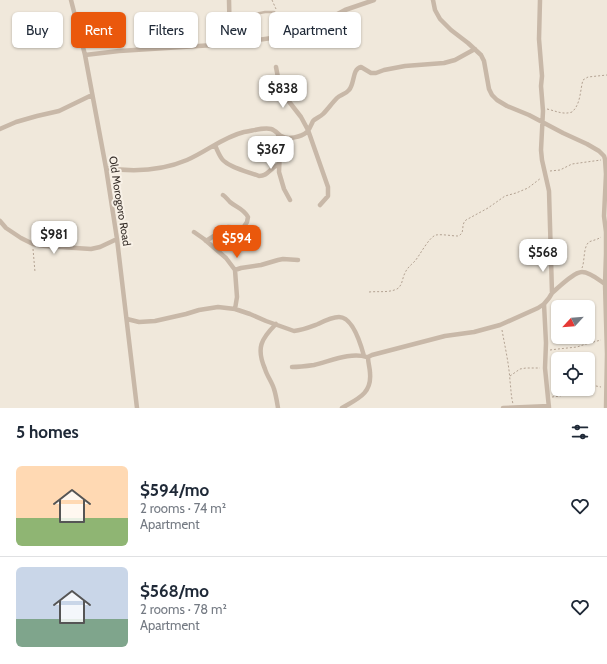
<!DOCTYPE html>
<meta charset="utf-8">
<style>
:root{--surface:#fff;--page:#f6f6f7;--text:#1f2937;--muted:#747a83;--line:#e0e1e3;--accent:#ea580c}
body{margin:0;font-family:Cabin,sans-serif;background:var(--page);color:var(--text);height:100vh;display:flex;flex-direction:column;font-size:15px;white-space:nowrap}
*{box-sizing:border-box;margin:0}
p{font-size:13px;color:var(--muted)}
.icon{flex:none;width:22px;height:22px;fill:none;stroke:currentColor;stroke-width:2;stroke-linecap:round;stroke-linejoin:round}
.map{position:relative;height:408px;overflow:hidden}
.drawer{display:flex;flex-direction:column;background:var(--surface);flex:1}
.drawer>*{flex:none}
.hud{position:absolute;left:12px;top:12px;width:400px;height:36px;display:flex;gap:8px}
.needle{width:26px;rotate:244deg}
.tools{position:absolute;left:551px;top:300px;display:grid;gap:8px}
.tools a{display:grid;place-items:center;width:44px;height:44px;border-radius:6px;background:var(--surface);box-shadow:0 1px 3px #0004;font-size:20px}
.price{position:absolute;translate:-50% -34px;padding:0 9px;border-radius:8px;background:#fff;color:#222;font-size:13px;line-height:26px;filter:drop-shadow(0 1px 2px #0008)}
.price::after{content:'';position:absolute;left:50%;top:24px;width:12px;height:9px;margin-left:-6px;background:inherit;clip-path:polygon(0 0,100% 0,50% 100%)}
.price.active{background:var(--accent);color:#fff}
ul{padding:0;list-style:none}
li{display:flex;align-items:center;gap:12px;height:100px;padding:0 16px}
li+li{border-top:1px solid var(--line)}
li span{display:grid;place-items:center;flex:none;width:112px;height:80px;border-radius:6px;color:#555}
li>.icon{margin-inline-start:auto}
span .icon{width:48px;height:48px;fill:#fffc;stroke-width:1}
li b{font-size:17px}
h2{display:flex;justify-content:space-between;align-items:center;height:48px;padding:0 16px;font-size:17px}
.chip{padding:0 14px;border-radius:6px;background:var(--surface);box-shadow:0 1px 3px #0004;font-size:14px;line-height:36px}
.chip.active{background:var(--accent);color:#fff}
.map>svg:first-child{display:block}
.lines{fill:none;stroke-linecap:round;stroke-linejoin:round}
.path{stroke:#b3a292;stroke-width:1;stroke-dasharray:2 2;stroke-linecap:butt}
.lane{stroke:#c8b8a8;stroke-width:2.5}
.street{stroke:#c8b8a8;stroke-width:4.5}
.labels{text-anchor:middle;stroke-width:4;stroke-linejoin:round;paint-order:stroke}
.street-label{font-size:11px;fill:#352d28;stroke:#f8f1e7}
</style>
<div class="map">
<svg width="607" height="408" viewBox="0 0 607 408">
<rect width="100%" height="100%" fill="#f0e8db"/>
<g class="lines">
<path class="path" d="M272,0L276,9
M547,109C556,111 563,115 572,112C581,104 580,90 583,80L588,77L607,75
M550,171L560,170L572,164L601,160
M33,249L35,272
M582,268C585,261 583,247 589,242C593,240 597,240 601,237
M369,292C379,291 388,293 397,289C403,285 402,278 405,273C407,268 411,265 415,261C420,255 429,237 436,235C442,234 452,236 458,236C466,233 460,225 466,220L488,208L505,196L516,193L528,188L541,178
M502,330C505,347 509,364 510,381C511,389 511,396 513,404
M550,350L558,349L577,347L586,344L601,340
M510,376L520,369L526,368H540
M588,385H591L601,387
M552,397L560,396L577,389"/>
<path class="lane" d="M255,14L265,12H274C281,19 284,27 286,36"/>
<path class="street" d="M71,0L85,55L106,168L117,239L137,408
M229,0L230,44
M433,0L435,10L440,19L451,30L468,43L481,55L484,61L489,89L492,95L497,100L507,106L529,115L563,133L587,144L599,151L604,156L605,159L606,174L604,216L606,232V254L605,284L607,354L606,408
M85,55L119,51L230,44L286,36L298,33L330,18L345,10L374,0
M276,67L279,83L282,90
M263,82L273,85L280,90L301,117L308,130L328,187V196L320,205
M0,129L16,122L37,116L59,111L92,95
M278,134L280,149L279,172L284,189L290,200
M215,145C217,150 219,155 222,159C228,167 249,172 259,176C266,176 268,172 273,168C275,166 277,166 279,164
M106,168C133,172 161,171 187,160C206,152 223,137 244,132C252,131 263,127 271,129C275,130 278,134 281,136C288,140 301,137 307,132C310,129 311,125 313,121C316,118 320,117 323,114C328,109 332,103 337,98C340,95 346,94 349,90C355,83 352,69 361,67L371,73H376L384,70L405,66L444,63L455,60L475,49
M0,221L6,228L21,238L33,244L45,246L91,249L100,247L117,239
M194,232L204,239L226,258L235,270L237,297L235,309
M206,241L228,227L243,228L247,222L248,217C243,208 237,208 230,202C228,200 226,197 223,195
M235,270L241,268L261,265L278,260L283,259L298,260
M552,293C559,287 574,272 582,272C590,272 599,280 605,284
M544,304L546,343L545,368L549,408
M127,319L139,322L155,321L186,314L199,310L218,307L235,309L250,314L266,321L294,331C303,330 310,327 318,324C324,321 332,317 339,317C353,317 361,345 364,356
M276,324C261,339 256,348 265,369C267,376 272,382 274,389C276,395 277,402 278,408
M292,367C300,367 307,366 314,365C331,361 350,352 367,357
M342,408C357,399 372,394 370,373C370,368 368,363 368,357L372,355L445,336L474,332L500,325L538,308L544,304L549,298L552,293L549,191L542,160L541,150L543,111L541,86L542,76L539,39L540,0
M503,408L549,406"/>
</g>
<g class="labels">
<g class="street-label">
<text transform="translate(120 201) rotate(81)" y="4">Old Morogoro Road</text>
</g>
</g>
</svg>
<div class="tools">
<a><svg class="needle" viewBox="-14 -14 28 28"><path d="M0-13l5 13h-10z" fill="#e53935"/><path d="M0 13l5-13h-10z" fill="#747a83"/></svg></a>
<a><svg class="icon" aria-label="locate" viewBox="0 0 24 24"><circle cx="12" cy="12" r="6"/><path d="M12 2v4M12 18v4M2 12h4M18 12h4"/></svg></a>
</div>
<b class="price" style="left:283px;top:109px">$838</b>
<b class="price" style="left:271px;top:170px">$367</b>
<b class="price" style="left:54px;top:255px">$981</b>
<b class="price active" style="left:237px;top:259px">$594</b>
<b class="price" style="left:543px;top:273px">$568</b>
<div class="hud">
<a class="chip">Buy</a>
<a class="chip active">Rent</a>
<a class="chip">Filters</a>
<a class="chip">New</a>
<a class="chip">Apartment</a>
</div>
</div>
<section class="drawer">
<h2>5 homes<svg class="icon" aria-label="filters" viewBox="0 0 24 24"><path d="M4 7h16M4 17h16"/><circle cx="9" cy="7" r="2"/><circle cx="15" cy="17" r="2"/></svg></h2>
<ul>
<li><span style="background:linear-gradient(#ffd9b3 65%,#8fb573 0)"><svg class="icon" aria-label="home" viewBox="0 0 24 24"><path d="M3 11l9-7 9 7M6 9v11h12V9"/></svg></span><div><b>$594/mo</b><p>2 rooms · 74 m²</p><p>Apartment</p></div><svg class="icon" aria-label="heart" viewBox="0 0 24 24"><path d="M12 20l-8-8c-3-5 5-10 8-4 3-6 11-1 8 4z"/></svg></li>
<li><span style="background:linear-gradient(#c9d6e8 65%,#7fa58c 0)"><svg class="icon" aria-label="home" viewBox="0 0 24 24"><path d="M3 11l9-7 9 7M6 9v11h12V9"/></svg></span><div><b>$568/mo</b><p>2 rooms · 78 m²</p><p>Apartment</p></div><svg class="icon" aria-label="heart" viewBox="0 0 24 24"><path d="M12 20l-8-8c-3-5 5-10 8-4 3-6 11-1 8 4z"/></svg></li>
</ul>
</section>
